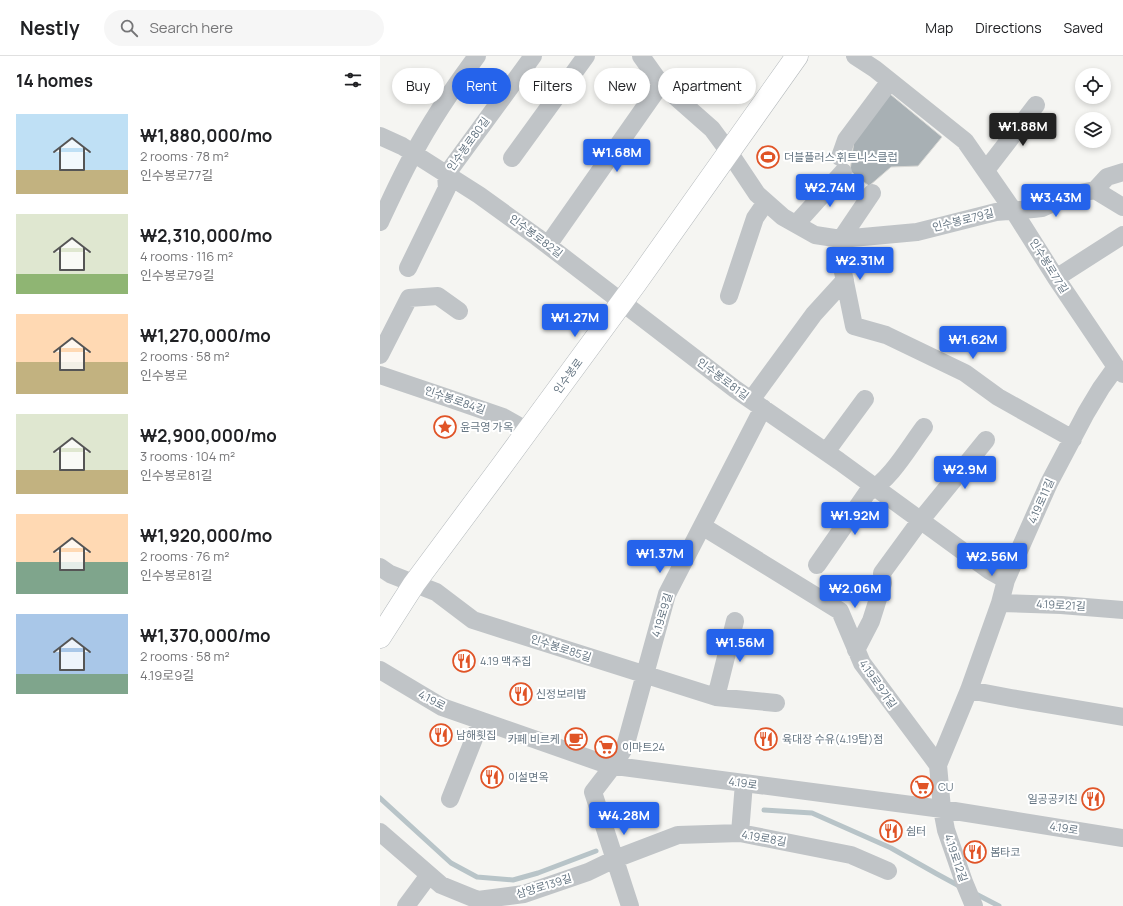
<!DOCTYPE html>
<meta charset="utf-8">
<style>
:root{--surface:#fff;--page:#f6f6f6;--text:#202124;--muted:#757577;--line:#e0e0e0;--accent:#2563eb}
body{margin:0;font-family:Manrope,"Noto Sans KR",sans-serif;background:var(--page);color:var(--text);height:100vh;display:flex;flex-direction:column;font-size:15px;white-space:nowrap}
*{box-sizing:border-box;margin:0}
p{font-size:13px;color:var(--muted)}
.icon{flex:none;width:22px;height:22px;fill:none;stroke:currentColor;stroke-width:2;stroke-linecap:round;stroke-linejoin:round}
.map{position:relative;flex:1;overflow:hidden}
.sheet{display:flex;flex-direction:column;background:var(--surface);width:380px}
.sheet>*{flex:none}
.hud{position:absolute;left:12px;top:12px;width:380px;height:36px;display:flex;gap:8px}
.fabs{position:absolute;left:695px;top:12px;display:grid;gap:8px}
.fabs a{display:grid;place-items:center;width:36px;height:36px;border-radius:50%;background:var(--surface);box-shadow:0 2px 6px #0003;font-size:20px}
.price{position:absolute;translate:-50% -34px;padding:0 9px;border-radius:4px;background:var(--accent);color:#fff;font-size:13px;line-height:26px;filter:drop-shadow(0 1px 2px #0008)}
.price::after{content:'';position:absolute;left:50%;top:24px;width:12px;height:9px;margin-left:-6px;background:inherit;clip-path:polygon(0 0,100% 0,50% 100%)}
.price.on{background:#222;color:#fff}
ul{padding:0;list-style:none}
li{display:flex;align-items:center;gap:12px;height:100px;padding:0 16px}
li span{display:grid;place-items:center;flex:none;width:112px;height:80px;border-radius:0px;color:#555}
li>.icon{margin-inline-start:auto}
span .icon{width:48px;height:48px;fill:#fffc;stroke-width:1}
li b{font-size:17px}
h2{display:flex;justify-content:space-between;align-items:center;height:48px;padding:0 16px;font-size:17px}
.chip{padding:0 14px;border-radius:18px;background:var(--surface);box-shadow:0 2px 6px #0003;font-size:14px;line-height:36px}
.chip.on{background:var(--accent);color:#fff}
header{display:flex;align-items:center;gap:24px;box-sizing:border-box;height:56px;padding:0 20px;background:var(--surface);border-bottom:1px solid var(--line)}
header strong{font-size:19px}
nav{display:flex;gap:22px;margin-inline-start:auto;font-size:14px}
.search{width:280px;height:36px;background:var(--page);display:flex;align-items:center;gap:10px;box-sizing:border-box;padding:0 14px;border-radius:22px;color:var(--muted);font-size:15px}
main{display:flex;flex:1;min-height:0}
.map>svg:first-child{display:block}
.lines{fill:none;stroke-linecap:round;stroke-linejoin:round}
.stream{stroke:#b8c4c8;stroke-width:5}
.building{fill:#a8b0b4;stroke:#d7d7d4}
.major-casing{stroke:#b3b8bb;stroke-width:23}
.minor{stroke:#c0c4c7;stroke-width:18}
.major{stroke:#fff;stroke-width:22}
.labels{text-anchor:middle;stroke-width:4;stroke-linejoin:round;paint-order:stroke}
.street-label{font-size:11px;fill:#657582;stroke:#fff}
.poi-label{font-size:11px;fill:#657582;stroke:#fff;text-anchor:start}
</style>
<header>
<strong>Nestly</strong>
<div class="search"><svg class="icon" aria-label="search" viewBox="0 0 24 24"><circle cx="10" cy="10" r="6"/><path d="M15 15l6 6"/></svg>Search here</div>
<nav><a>Map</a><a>Directions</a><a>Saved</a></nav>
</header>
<main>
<section class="sheet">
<h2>14 homes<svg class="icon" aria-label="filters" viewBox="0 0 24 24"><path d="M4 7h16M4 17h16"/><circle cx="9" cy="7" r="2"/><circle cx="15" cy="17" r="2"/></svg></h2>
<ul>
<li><span style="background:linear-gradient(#bfe0f5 70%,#c2b280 0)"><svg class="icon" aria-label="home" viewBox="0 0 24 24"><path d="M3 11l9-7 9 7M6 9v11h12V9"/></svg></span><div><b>₩1,880,000/mo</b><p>2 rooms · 78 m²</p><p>인수봉로77길</p></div></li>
<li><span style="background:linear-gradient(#dfe7d0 75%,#8fb573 0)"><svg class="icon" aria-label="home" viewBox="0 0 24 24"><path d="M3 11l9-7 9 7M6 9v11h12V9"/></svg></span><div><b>₩2,310,000/mo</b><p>4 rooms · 116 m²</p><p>인수봉로79길</p></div></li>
<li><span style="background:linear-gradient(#ffd9b3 60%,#c2b280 0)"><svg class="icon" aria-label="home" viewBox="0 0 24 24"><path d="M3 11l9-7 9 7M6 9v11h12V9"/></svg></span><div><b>₩1,270,000/mo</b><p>2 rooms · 58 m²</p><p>인수봉로</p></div></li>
<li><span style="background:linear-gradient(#dfe7d0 70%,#c2b280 0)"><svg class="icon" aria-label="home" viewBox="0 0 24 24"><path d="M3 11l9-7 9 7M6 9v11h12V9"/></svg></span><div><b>₩2,900,000/mo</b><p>3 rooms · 104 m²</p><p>인수봉로81길</p></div></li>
<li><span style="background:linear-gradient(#ffd9b3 60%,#7fa58c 0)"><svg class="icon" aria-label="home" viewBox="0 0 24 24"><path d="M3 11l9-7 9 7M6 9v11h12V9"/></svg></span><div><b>₩1,920,000/mo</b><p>2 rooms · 76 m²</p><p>인수봉로81길</p></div></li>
<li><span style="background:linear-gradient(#a9c7e8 75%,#7fa58c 0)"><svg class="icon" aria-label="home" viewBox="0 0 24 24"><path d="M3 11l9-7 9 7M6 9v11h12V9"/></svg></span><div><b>₩1,370,000/mo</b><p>2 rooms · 58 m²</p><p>4.19로9길</p></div></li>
</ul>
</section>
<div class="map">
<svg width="743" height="850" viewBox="0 0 743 850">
<rect width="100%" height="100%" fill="#f5f5f2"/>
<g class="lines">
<path class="stream" d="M0,742L71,807L97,821L133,824L158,817L216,795
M384,754L432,757L511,792L557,818L581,831
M594,837L619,850"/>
</g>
<path class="building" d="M510,38L562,81L538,110L511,111L489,130L470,115L474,85Z"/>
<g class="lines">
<g class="major-casing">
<path id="major" d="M0,581L34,528L121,411L256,227L417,0"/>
</g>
<path class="minor" d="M261,0L281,28L332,73L349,96L377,138L403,161L435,179L461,183L537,176L616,156L653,153L662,152L691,139L715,134L727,121L743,116
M475,0L495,13L585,85L633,154L676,222L736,311L743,318
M0,80L22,90L99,139L157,181L355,333L459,405L610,515L626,524
M460,101L466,84L510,25
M132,102L206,0
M606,114L656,49
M715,134L743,151
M492,137L461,183L463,216L474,270L506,279L585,317L618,341L693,383
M0,166C11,143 21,120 34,97C52,63 74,31 97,0
M416,168L463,116
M168,189L281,28
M28,212L67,132L66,119L153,0
M676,222L743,179
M349,240L375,162L386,146
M0,299L29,242L58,240L79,255
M0,319L68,342L123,361L148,375
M371,344L434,258L465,224
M446,396L485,343
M322,470L460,555L482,607L558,709
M437,509L487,437C511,423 527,394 544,371
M0,511L10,518L56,536L93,564L336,641L396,647
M620,547L681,549L743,554
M476,594L491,565L503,527L502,517L540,465L606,384
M0,614L62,651L228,709L562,753L743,782
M589,634L631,642L743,661
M336,641L355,565
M70,743L101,665
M0,776L61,829L98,844L144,838L208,816L235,803L298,779L360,777L471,799L508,815
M360,777L364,727
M26,850L49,819
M250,850L213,736L233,710L245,691L287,538L383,352
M594,850L584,826L566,774L562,753L558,709L589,634L620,547L626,524L669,427L706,357L721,332L736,311"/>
<use href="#major" class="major"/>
</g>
<defs>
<g id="stadium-ring" transform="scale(1.15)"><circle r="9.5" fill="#fff" stroke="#e05427" stroke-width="1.5"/><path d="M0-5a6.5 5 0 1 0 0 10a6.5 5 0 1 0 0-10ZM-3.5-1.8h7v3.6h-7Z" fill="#e05427"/></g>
<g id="sight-ring" transform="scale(1.15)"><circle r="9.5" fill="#fff" stroke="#e05427" stroke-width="1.5"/><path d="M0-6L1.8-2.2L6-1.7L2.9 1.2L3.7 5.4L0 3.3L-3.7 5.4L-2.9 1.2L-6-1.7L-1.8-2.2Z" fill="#e05427"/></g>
<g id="restaurant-ring" transform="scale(1.15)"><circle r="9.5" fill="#fff" stroke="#e05427" stroke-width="1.5"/><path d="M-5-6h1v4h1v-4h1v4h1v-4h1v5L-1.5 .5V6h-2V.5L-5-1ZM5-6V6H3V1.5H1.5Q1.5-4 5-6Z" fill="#e05427"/></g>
<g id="cafe-ring" transform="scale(1.15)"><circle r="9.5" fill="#fff" stroke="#e05427" stroke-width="1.5"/><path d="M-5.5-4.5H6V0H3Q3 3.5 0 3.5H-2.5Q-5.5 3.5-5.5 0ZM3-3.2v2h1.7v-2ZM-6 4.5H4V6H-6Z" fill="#e05427"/></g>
<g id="supermarket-ring" transform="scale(1.15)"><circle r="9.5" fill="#fff" stroke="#e05427" stroke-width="1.5"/><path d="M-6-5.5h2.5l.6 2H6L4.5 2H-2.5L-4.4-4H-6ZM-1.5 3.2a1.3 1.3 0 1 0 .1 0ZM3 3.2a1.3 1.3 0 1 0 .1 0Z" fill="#e05427"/></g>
</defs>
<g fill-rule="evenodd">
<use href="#stadium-ring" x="388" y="101"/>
<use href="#sight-ring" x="65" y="371"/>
<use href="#restaurant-ring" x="84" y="605"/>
<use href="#restaurant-ring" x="141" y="638"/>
<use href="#restaurant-ring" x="61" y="679"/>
<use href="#cafe-ring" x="196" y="683"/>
<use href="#restaurant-ring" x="386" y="683"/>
<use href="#supermarket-ring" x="226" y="691"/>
<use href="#restaurant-ring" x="112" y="721"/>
<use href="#supermarket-ring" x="542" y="731"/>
<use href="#restaurant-ring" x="713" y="743"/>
<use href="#restaurant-ring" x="511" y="775"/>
<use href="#restaurant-ring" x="595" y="796"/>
</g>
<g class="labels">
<g class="street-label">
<text transform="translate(88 88) rotate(-54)" y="4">인수봉로80길</text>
<text transform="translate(583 164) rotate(-14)" y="4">인수봉로79길</text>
<text transform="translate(156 180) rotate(37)" y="4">인수봉로82길</text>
<text transform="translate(669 210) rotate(58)" y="4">인수봉로77길</text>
<text transform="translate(188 320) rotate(-54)" y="4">인수봉로</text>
<text transform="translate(343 323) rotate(37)" y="4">인수봉로81길</text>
<text transform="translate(75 344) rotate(19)" y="4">인수봉로84길</text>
<text transform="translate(661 445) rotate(-66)" y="4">4.19로11길</text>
<text transform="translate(681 549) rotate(3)" y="4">4.19로21길</text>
<text transform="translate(282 559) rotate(-73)" y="4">4.19로9길</text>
<text transform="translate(181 592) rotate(18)" y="4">인수봉로85길</text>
<text transform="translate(498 628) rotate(55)" y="4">4.19로9가길</text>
<text transform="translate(52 644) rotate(28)" y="4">4.19로</text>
<text transform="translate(363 727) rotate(8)" y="4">4.19로</text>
<text transform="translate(684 772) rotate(9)" y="4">4.19로</text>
<text transform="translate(384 782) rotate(10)" y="4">4.19로8길</text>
<text transform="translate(576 802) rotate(71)" y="4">4.19로12길</text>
<text transform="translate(164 830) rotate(-17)" y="4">삼양로139길</text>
</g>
<g class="poi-label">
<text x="404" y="105">더블플러스 휘트니스클럽</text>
<text x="80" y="375">윤극영 가옥</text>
<text x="100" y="609">4.19 맥주집</text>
<text x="156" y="642">신정보리밥</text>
<text x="76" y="683">남해횟집</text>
<text x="180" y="687" text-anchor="end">카페 비르케</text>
<text x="402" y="687">육대장 수유(4.19탑)점</text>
<text x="242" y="695">이마트24</text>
<text x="128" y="725">이설면옥</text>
<text x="558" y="735">CU</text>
<text x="698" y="747" text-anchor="end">일공공키친</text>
<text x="526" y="779">쉼터</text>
<text x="610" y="800">봄타코</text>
</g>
</g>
</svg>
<div class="fabs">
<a><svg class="icon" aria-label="locate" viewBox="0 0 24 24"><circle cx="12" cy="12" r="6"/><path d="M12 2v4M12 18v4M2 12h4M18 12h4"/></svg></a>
<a><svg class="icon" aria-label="layers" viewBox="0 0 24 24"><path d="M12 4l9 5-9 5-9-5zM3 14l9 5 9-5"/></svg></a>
</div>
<b class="price on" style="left:643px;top:91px">₩1.88M</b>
<b class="price" style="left:237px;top:117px">₩1.68M</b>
<b class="price" style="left:450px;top:152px">₩2.74M</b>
<b class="price" style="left:676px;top:162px">₩3.43M</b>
<b class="price" style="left:480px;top:225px">₩2.31M</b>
<b class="price" style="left:195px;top:282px">₩1.27M</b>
<b class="price" style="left:593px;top:304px">₩1.62M</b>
<b class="price" style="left:585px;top:434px">₩2.9M</b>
<b class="price" style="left:475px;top:480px">₩1.92M</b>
<b class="price" style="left:280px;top:518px">₩1.37M</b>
<b class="price" style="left:612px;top:521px">₩2.56M</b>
<b class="price" style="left:475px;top:553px">₩2.06M</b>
<b class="price" style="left:360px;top:607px">₩1.56M</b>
<b class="price" style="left:244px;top:780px">₩4.28M</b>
<div class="hud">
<a class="chip">Buy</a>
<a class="chip on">Rent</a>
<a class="chip">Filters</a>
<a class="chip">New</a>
<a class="chip">Apartment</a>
</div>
</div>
</main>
